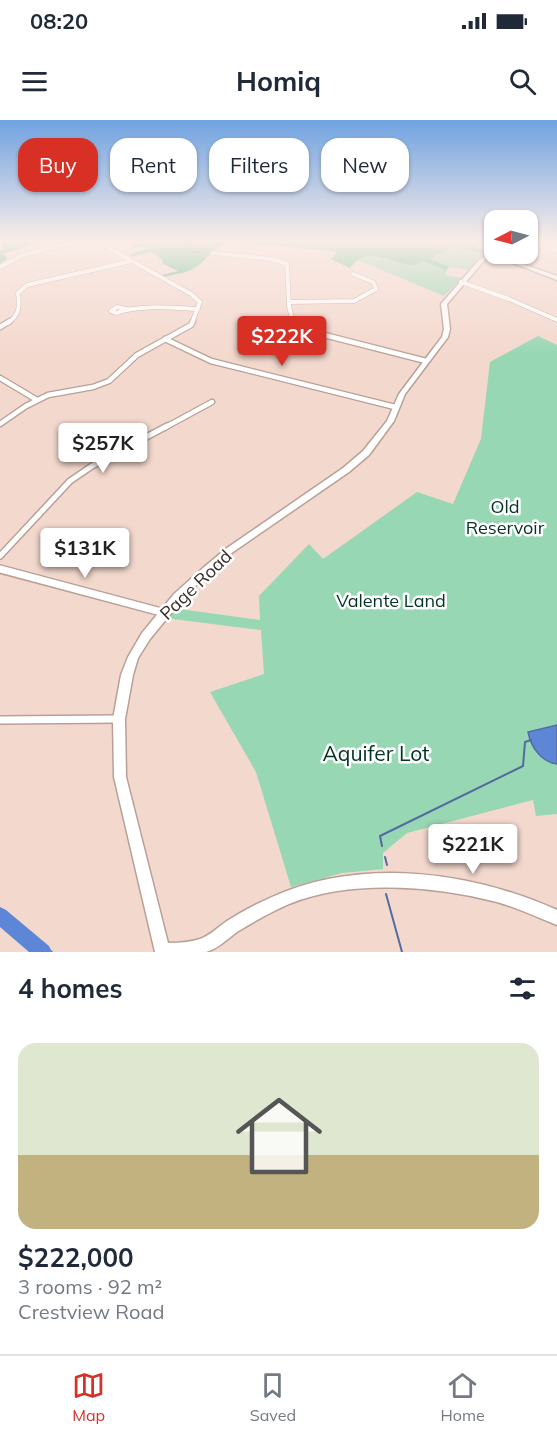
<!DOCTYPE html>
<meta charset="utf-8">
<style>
:root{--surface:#fff;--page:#f6f6f7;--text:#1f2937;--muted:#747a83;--line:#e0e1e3;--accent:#d93025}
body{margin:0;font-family:Mulish,sans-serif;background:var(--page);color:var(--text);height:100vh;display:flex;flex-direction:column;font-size:22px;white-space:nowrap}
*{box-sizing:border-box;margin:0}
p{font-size:20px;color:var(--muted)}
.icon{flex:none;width:33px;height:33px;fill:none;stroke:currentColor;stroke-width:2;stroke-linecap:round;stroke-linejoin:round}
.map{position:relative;height:832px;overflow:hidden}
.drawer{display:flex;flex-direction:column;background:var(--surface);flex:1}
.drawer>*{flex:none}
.hud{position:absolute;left:18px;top:18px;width:522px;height:54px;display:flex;gap:12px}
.needle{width:39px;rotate:264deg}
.tools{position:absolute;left:484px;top:90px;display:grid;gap:12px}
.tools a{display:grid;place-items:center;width:54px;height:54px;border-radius:12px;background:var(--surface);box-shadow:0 2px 4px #0004;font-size:30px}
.price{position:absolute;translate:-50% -51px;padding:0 14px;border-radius:6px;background:#fff;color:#222;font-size:20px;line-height:39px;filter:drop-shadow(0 2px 3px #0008)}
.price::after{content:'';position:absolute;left:50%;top:36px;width:18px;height:14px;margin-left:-9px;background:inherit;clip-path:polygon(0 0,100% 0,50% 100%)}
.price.current{background:var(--accent);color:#fff}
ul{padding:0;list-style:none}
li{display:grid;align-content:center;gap:12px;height:318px;padding:0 18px}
li span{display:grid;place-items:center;height:186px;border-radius:18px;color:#555}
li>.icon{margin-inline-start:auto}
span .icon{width:108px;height:108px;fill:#fffc;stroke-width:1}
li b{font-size:26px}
h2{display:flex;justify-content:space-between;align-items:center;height:72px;padding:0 18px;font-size:26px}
.chip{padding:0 21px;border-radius:18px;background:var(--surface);box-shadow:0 2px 4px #0004;font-size:21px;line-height:54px}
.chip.current{background:var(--accent);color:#fff}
.status{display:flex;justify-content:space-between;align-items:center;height:42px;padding:0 30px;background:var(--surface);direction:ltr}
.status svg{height:16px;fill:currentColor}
header{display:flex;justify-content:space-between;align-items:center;height:78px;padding:0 18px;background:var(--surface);font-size:27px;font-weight:700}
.tab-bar{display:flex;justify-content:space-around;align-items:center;height:84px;border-top:2px solid var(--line);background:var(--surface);font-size:16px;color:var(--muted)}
.tab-bar a{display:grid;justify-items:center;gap:3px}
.tab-bar .current{color:var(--accent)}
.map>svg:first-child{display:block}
.green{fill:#97d7b3}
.forest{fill:#50be88}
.water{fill:#5d87d6;stroke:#526ca2;stroke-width:1.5}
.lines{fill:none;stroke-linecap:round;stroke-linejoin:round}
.stream-far1{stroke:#526ca2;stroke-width:1.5}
.stream{stroke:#526ca2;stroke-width:2}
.river{fill:#5d87d6;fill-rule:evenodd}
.street-far3-casing{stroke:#b9a096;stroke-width:5}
.street-far2-casing{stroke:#b9a096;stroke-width:7}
.street-far1-casing{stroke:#b9a096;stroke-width:8}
.street-casing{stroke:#b9a096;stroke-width:10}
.secondary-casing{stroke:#b9a096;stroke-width:3}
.street-far3{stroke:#fff;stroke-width:4}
.street-far2{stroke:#fff;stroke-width:4.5}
.street-far1{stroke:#fff;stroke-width:5}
.street{stroke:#fff;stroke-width:7}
.secondary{fill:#fff;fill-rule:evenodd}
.labels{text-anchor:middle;stroke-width:5;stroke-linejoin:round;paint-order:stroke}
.park-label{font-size:18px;fill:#02341f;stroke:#fff}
.street-label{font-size:18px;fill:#382e2a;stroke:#fff}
.near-park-label{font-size:21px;fill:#02341f;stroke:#fff}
</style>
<div class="status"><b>08:20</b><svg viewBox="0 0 49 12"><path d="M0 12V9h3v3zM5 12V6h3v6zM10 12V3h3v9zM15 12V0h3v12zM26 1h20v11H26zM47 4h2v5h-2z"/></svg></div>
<header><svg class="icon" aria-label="menu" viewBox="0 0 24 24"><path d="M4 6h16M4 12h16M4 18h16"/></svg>Homiq<svg class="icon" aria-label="search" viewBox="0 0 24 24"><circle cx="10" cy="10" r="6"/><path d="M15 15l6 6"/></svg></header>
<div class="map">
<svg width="557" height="832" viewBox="0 0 557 832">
<rect width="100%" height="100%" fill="#f3d8cd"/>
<path class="green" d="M223,120H445L487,133L470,150L449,147L445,155L462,158L444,176L339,132Z
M538,216L557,225V694L536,696L533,680L407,713L383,733V749L342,753L291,767L256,652L210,572L264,554L261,510L165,498L172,488L260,500L259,476L309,424L323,439L417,372L453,384L481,319L490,242Z"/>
<path class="forest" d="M0,120H45L3,134L8,138L0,144V132L3,129Z
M133,120H449L484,125L476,127L488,132L485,133L451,127L430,139L449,147L446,150L422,141C404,157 374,117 350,148L331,139L337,133L327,130L230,122C215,125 209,138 196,147C188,153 175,154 164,157L162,155L178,151L163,144L162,139L152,132L133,136L129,135L146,129L142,127H130L140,123Z"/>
<path class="water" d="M557,605V644C541,642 531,627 528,612Z
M16,800L52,832H32L16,817Z"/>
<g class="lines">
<path class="stream-far1" d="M185,120L193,132H201"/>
<path class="stream" d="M382,726L380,716L523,646L525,622L531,620
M385,737L387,745
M386,774L402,832"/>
<path class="river" d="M0,787L6,790L49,826L52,832H29L0,807Z"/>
<g class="street-far3-casing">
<path id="street-far3" d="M475,120L495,126
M541,120L556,128L553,129L557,131
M213,133L272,139L287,144L289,186L293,203
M0,147L23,135L61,125L98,122L191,174L200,182L192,203
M461,162L509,179L557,200
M290,182L354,181L376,169L373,162L353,154
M111,191L116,193C141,184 171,188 198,189
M111,191L117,187L127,189
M8,203C19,195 20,187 18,173L27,165L132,141"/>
</g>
<g class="street-far2-casing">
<path id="street-far2" d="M292,201L297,208L426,241
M0,207L10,201
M165,219L211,241L395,287
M0,258L37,280
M0,304L26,286L48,275L93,267L109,261L137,235L191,205L193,201
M164,308L212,282"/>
</g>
<g class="street-far1-casing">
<path id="street-far1" d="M0,436L70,361L92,346L167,306"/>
</g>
<g class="street-casing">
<path id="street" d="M0,449L165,493
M0,600L119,599"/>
</g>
<g class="secondary-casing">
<path id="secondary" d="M495,130V134L557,156V160L492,135L483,142L447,184L450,209L448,217L405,274L394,301L369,335L349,352L233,432L209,452L182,480L150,519L138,538L133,555L125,599L126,657L168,823C179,823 190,822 200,819C211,815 218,807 227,801C241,792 256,784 272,777C360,737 470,751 557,790V805C537,797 518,788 497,782C434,766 351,759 289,784C271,792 253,802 237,812C227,819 218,829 206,832C195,832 168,832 155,832L114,657L113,599L121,555L128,537L142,513L174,474L203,448L227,428L343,348L363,331L387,301L399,274L442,217L444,209L441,184L479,140Z"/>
</g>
<use href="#street-far3" class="street-far3"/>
<use href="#street-far2" class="street-far2"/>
<use href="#street-far1" class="street-far1"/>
<use href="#street" class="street"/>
<use href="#secondary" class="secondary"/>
</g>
<linearGradient id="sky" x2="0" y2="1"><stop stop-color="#70a2e1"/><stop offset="0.51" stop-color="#faede8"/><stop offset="1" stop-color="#faede8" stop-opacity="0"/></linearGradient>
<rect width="557" height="236" fill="url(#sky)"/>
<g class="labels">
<g class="park-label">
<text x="505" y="393">Old<tspan x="505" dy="21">Reservoir</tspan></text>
<text x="391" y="487">Valente Land</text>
</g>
<g class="street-label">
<text transform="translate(196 465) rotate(-44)" y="6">Page Road</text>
</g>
<g class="near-park-label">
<text x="376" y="641">Aquifer Lot</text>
</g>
</g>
</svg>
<div class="tools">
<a><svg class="needle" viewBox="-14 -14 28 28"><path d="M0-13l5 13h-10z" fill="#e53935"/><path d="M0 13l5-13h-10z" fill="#747a83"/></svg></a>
</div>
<b class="price current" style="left:282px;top:247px">$222K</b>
<b class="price" style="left:103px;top:354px">$257K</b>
<b class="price" style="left:85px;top:459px">$131K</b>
<b class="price" style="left:473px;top:755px">$221K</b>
<div class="hud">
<a class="chip current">Buy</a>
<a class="chip">Rent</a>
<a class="chip">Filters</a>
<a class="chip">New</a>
</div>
</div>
<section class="drawer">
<h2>4 homes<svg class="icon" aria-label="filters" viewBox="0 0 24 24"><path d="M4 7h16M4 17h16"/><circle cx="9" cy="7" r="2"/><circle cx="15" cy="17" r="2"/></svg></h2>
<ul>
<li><span style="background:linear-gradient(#dfe7d0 60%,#c2b280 0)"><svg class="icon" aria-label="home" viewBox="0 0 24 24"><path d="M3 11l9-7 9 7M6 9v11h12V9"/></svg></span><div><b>$222,000</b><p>3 rooms · 92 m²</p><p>Crestview Road</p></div></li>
</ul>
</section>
<nav class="tab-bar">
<a class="current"><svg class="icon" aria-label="map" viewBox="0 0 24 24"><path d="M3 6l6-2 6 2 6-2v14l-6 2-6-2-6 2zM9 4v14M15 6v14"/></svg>Map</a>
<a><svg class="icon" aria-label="saved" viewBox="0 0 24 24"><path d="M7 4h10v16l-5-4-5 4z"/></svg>Saved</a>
<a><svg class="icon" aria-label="home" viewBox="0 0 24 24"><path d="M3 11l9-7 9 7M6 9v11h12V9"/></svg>Home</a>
</nav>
